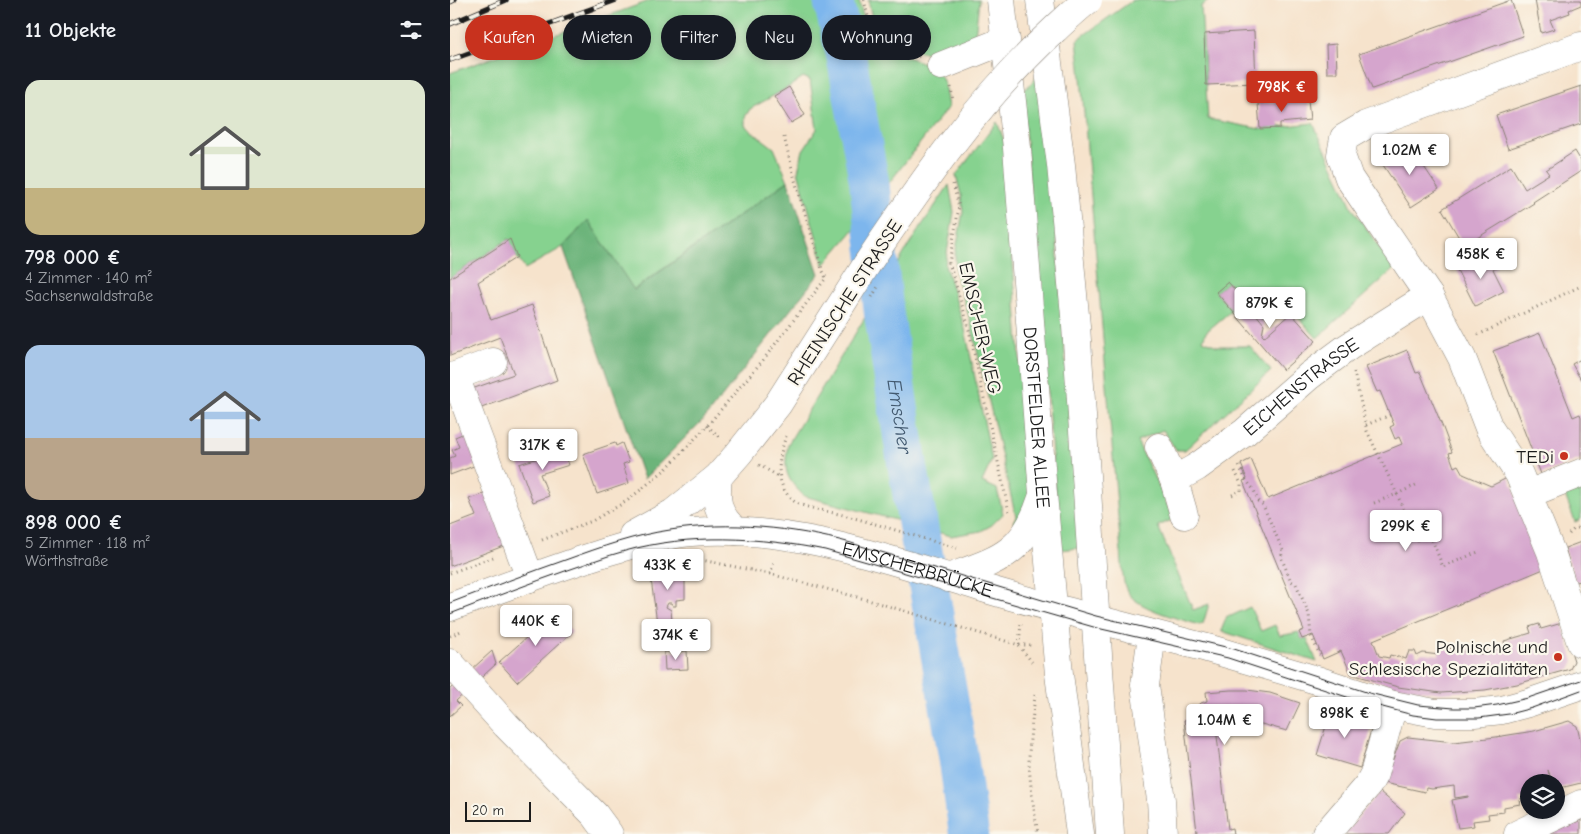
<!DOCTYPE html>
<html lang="de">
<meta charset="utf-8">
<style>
:root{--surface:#171b24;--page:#20242c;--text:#f1f3f6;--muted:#9ea1a6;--accent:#c8321e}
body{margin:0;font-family:"Comic Neue",sans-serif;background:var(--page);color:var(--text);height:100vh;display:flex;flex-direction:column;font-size:19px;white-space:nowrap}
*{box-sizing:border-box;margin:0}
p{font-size:16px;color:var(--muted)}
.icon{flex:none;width:28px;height:28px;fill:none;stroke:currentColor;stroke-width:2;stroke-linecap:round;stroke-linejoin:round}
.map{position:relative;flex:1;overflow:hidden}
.details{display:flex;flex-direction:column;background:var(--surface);width:450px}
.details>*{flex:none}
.hud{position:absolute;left:15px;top:15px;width:475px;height:45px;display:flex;gap:10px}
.fabs{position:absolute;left:1070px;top:774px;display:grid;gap:10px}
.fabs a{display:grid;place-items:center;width:45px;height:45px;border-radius:50%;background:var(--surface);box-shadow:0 2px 8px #0003;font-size:25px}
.scale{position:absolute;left:15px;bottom:12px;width:66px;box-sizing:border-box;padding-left:5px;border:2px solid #1c1c1c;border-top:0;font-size:14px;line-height:18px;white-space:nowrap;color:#1c1c1c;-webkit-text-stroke:4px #fbf7ec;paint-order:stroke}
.price{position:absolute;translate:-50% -42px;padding:0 11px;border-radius:5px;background:#fff;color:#222;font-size:16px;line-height:32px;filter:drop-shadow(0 1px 2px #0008)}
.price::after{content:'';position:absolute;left:50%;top:30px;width:15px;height:11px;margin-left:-8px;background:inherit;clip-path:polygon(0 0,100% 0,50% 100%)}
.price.current{background:var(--accent);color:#fff}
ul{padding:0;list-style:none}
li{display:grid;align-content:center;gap:10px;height:265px;padding:0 25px}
li span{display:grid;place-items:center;height:155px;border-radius:15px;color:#555}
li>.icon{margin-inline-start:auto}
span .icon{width:90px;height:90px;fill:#fffc;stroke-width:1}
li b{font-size:21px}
h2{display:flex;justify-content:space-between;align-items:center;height:60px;padding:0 25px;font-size:21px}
.pill{padding:0 18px;border-radius:22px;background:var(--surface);box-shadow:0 2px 8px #0003;font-size:18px;line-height:45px}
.pill.current{background:var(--accent);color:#fff}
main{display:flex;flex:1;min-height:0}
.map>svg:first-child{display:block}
.green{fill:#86d28f;stroke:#517756}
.forest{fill:#6cb47a;stroke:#44684b}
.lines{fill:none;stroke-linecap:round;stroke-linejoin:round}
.river{stroke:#7db6ed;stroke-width:40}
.building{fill:#d5a5cd}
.minor-casing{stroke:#898074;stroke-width:29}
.major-casing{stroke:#898074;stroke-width:29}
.path{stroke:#898074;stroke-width:3;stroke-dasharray:1 4;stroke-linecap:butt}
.minor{stroke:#fff;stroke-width:28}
.major{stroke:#fff;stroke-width:28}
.tram{stroke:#1c1c1c;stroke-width:1}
.rail-casing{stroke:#1c1c1c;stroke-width:5.5}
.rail{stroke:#fbf7ec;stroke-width:4;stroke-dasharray:11;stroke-linecap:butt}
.major-bridge-casing{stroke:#898074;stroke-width:29;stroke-linecap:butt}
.path-bridge{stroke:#898074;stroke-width:3;stroke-dasharray:1 4;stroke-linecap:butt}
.major-bridge{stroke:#fff;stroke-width:28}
.poi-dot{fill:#c8321e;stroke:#fbf7ec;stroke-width:2}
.labels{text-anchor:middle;stroke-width:4.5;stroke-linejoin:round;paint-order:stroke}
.street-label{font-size:19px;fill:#1c1c1c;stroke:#fbf7ec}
.poi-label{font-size:19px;fill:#1c1c1c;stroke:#fbf7ec;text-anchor:end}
.water-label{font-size:20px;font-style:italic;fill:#435a70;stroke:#fbf7ec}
</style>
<main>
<section class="details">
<h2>11 Objekte<svg class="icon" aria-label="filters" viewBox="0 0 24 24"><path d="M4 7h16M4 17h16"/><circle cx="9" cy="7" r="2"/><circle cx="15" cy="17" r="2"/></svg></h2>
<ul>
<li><span style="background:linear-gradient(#dfe7d0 70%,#c2b280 0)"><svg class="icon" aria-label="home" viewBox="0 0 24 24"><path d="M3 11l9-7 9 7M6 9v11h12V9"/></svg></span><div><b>798 000 €</b><p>4 Zimmer · 140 m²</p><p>Sachsenwaldstraße</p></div></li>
<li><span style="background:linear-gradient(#a9c7e8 60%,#b9a48a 0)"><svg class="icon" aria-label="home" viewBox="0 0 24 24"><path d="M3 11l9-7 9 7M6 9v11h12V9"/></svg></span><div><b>898 000 €</b><p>5 Zimmer · 118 m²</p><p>Wörthstraße</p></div></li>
</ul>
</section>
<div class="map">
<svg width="1131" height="834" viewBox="0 0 1131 834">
<rect width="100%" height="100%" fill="#fbf7ec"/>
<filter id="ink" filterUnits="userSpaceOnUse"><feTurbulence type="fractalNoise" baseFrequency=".02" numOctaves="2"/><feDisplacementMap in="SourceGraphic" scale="10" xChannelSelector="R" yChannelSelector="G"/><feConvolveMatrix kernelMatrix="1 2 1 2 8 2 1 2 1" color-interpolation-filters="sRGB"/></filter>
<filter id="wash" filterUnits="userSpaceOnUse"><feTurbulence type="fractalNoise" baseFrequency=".0096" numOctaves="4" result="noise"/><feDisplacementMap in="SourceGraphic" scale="20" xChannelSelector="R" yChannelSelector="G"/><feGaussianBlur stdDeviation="1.12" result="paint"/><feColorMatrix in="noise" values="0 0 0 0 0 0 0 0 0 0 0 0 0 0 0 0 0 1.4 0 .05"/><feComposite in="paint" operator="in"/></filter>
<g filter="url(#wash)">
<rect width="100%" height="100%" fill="#f6e3cc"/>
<path class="green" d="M202,0H375L418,213L374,265L348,171L353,150L367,129L360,80L353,77L339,87L300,109L295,117V126L324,148L338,181L183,290L138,220L113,247L75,269L67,257L59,239L0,278V73Z
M387,0H409L416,28L437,50L477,64L490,75L494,83L498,107L429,196Z
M418,0H529L525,37L523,45L487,53L471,52L442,42L423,22Z
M683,0H760L751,6L758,119L810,129L863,123L903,209L944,269L867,338L834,302L812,321L801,308L804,305L799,298L795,301L778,282L766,292L782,310L756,332L753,340L767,346H800L821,371L735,450H726L713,430L687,441L724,519L708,526L743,610L759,604L753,624L749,625C731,619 686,609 677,591C673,584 673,573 672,564L631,77L627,40Z
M588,76L606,229L629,548L610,550L572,93Z
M547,122L554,140L580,495L569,527L563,522L566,516L563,505L520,320L506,274L505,255L513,212L511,195L506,175Z
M499,185L504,212L495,265L515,329L542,460L532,482L547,489L553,514L542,525L531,531L501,536L477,529L462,461L452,358L440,277L462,240Z
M428,296L444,402L442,414L461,524L354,496C334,477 334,469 338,444Z
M1131,489V519L1125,522L1115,495Z
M800,607L811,631L825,625L830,636L849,632L852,639L857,638L867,662L771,631L777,616H781Z"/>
<path class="forest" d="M338,181L369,274L256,417L194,479L113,247L138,220L184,290Z"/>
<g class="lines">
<path class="river" id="s1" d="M383,0L396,55L419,181L434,314L457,462L508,755L519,834"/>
</g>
<g id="blocks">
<path class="building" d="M1061,0L1073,36L922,89L909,54Z
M1085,0H1131V5L1119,10L1120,13L1100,20L1104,29L1091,33Z
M804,31L806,83L756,85L754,34Z
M886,44L887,73H877L876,45Z
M1131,86V124L1058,149L1046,115Z
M339,87L355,115L341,123L324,96Z
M858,100L860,120L830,123V128L810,129L808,103Z
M960,146L989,189L961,207L931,162L953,147L955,150Z
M1125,151L1131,161V171L1083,202L1084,203L1014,246L992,209L1061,166L1075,189L1099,174L1096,170Z
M60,239L67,257L28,282L41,320L82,305L107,380L26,410L19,390L64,374L50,337L0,356V278Z
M1036,255H1041L1047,268L1043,269L1054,291L1025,306L1007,270Z
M778,282L795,301L799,298L805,305L801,308L814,324L812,335L814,337L841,313L866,341L833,370L766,292Z
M1090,333L1123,417L1130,414L1131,417V459L1091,474L1043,351Z
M957,350L966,373L970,372L993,428L1002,452L999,453L1004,467L1008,465L1013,474L1041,486L1059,477L1096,568L923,640L929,656L939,658L940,655L956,659L959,651H965L967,656L973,653L989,655V649L1003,648V652H1014L1018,648L1028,647L1030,654L1049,649L1048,647L1055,645L1054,641L1081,633L1079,627L1089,624L1091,629L1112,623L1124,661L1120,669L1067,684L1035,690L991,693L948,687L901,674L891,651L873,659L863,635L852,639L849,632L854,630L793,481L797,479L791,464L801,459L818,499L952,444L949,437L945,439L940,427L944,425L930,391L927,392L916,367Z
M1131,359V380L1122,364Z
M17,432L29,464L0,475V458L5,456L2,450L9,447L5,437Z
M111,443L119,465L90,474L99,496L83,502L69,464L98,455L96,449Z
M165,443L166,446L172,443L179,462L173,464L179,483L147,494L133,454Z
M39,492L59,544L0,566V526L26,516L19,499Z
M1131,542V581L1125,582L1115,548Z
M235,566V599L226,600V606H223L221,603H218L216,607L221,610L222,621L207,623L200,572Z
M105,612L122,632L67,682L49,662Z
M42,651L46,664L6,701L11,706L0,716V689Z
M237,651L238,669L215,670L214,652Z
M781,690H797L820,693L850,703L837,731L804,722L771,721L766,728L778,829L782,828L783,834H743V833L747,832L734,720L743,719L744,713L747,707L751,703L757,701L756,692Z
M881,710L923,723L910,768L867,755Z
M1119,721L1127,726L1131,743V783L1106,789V782H1102L1098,770L1101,782H1079V798L1069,799L1070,804L1054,807V812L1038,814L1039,819L1023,821L1024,826L1008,828L1002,800L1018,797V796L1005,798L1004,786L982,789L976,788L975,792L934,783L950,741L958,737L1004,742L1046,737L1084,731Z
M930,792L955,813L939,834H894Z
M1131,820V834H1100Z"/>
</g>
</g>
<g filter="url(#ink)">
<use href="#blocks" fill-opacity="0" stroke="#898074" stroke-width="1"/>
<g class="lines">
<g class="minor-casing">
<g id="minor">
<path d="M1131,46L916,125L894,138L891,155L899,178L979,296L1012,358L1039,428L1069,474L1101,552L1131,643"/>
<path d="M491,66L556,40"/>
<path d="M43,362L5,376L80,578"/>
<path d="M709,447L724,480L734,515"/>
<path id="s2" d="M724,480L747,467L795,432L859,376L898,347L979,296"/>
<path d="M1078,494L1131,473"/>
<path d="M646,619L757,648L870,681L943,705L985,713H1024L1052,710L1078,703L1131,685"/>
<path d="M702,635L695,685L711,800L713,834"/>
<path d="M0,663L56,725L145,815L159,834"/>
<path d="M876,834L918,785L924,774L943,705"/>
<path d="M1068,834L1131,804"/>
</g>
</g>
<g class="major-casing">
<g id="major">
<path id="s3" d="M551,0L567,148L593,494L609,674L630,834"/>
<path d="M590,0L611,165L626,326L660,834"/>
<path d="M268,477C265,501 267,515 286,531"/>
<path d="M183,535L223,513L268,477L289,453L328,404L417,264"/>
<path d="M498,578C550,559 574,554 592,498"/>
<path id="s4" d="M0,607C50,589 99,570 150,554C180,545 210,535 241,532C340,524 437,559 530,587C568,599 607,608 646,619"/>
</g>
</g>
<path class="path" d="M414,0L420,25L440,46L470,57
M501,87L503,101
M334,137L346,184L372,269L376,278
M503,184L509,207L499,263L517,321L559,512
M1028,335L1131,286
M904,372L917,431L947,494L968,484
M916,425L940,415
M257,426L270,437
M336,436C328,459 323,485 345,502C351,507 387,513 397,516C434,526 470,538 507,548
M309,465L328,476
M789,466L796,480L804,490L808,501L813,505L833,551L831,557L841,581L846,584L859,614L861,636L870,655
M782,495L791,491V484L784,469
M924,503L947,494L966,540L980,535L993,567L1028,552
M1119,534L1124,529L1131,527
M92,540L142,521L177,501L216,469L257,426L313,360L376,278
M206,566L252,560L320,574L411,598L569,645H583
M0,573L46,556
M320,574L325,560
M0,636L11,631
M569,645L571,623
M569,646L582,662
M585,695C583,717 579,738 579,761C580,785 584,810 588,834"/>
<use href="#minor" class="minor"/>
<use href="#major" class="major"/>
<path class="tram" d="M0,603C39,588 78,573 118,559C151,547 185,535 220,530C280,521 342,527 401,543L646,616L784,649L919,693L968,705L1004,708H1024L1047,705L1078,698L1131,680
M0,614C39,599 78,584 118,570C136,564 156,556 175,551C240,533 309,537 375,550L647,628L778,658L906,700L963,715L987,718H1029L1059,714L1082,708L1131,690"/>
<g class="rail-casing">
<path id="rail" d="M0,2L4,0
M0,24L56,0
M0,60L166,0"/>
</g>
<use href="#rail" class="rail"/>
<g class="major-bridge-casing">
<path id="major-bridge" d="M417,264C473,181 530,98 604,30C615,20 626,9 638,0"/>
</g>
<path class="path-bridge" d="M422,297L429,285"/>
<use href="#major-bridge" class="major-bridge"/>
</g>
</g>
<g class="poi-dot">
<circle cx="1114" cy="456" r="5"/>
<circle cx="1108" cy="657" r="5"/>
</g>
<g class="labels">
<g class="street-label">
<text transform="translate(394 302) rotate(-57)" y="7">RHEINISCHE STRASSE</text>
<text transform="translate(531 328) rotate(77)" y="7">EMSCHER-WEG</text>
<text dy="7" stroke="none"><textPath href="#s2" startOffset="158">EICHENSTRASSE</textPath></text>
<text dy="7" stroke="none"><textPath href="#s3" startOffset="419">DORSTFELDER ALLEE</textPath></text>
<text dy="7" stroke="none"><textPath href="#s4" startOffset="484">EMSCHERBRÜCKE</textPath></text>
</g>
<g class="poi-label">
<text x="1104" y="463">TEDi</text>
<text x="1098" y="653">Polnische und<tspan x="1098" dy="22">Schlesische Spezialitäten</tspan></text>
</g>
<g class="water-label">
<text dy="7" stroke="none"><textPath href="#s1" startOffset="422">Emscher</textPath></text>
</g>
</g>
</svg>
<div class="fabs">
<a><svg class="icon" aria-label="layers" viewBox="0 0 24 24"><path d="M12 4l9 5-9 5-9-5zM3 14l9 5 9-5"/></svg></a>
</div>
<div class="scale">20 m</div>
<b class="price current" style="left:832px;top:113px">798K €</b>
<b class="price" style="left:960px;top:176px">1.02M €</b>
<b class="price" style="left:1031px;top:280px">458K €</b>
<b class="price" style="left:820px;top:329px">879K €</b>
<b class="price" style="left:93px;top:471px">317K €</b>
<b class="price" style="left:956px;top:552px">299K €</b>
<b class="price" style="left:218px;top:591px">433K €</b>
<b class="price" style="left:86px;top:647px">440K €</b>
<b class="price" style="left:226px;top:661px">374K €</b>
<b class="price" style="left:895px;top:739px">898K €</b>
<b class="price" style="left:775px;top:746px">1.04M €</b>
<div class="hud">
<a class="pill current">Kaufen</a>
<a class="pill">Mieten</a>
<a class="pill">Filter</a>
<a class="pill">Neu</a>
<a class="pill">Wohnung</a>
</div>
</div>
</main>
